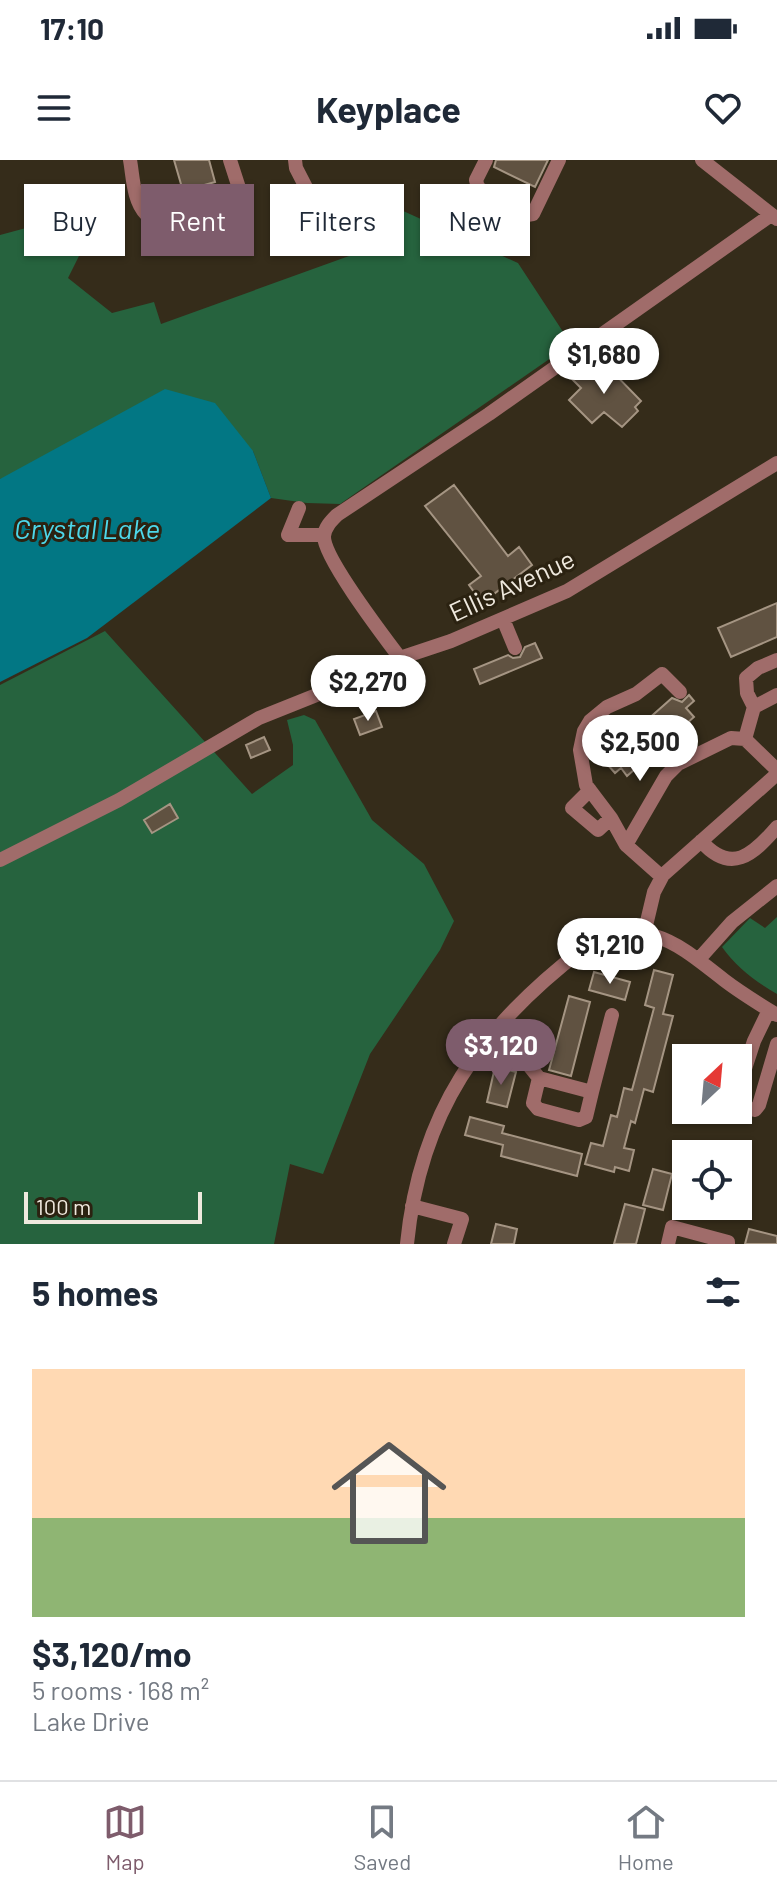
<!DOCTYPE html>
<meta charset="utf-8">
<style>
:root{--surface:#fff;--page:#f2f2f3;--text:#1f2937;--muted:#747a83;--line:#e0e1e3;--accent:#7e5c6c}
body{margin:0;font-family:Barlow,sans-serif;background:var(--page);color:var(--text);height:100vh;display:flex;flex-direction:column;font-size:30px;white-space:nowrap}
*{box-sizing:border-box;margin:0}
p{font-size:26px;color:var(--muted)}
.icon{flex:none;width:44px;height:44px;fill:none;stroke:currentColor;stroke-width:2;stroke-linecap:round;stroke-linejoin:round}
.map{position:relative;height:1084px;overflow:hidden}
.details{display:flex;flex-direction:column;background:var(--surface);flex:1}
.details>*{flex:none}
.banner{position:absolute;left:24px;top:24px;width:730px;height:72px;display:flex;gap:16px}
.needle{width:52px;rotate:26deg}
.fabs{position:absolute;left:672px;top:884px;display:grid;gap:16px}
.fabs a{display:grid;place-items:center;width:80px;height:80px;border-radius:0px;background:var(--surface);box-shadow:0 2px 6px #0004;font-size:40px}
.scale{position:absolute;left:24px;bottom:20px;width:178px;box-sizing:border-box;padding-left:8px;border:4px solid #efe9de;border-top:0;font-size:22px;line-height:28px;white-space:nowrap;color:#efe9de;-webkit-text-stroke:6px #2b2211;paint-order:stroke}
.price{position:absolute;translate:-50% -68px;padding:0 18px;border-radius:28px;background:#fff;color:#222;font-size:26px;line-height:52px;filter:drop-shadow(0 2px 4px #0008)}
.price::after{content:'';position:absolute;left:50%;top:48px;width:24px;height:18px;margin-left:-12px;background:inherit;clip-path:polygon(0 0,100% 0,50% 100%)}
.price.active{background:var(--accent);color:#fff}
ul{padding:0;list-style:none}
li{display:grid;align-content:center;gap:16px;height:424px;padding:0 32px}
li+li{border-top:2px solid var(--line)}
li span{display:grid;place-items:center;height:248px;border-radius:0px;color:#555}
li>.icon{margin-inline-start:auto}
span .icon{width:144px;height:144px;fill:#fffc;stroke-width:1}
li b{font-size:34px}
h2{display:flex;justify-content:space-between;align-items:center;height:96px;padding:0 32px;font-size:34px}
.pill{padding:0 28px;border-radius:0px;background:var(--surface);box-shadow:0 2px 6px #0004;font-size:28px;line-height:72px}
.pill.active{background:var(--accent);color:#fff}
.status{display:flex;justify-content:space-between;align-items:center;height:56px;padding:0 40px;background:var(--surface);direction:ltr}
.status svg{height:22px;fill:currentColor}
header{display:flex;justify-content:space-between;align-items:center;height:104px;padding:0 32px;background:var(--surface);font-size:36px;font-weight:700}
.tab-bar{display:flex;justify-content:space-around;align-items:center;height:112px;border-top:2px solid var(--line);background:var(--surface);font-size:22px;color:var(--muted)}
.tab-bar a{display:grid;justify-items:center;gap:4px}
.tab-bar .active{color:var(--accent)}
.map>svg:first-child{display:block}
.green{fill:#26633e}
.water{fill:#027784}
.building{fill:#605241;stroke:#a59583;stroke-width:2}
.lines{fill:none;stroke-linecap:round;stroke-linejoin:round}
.minor{stroke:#a06c6a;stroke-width:14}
.labels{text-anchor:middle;stroke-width:6;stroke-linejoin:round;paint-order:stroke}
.street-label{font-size:26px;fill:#efe9de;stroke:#2b2211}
.water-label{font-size:28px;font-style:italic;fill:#4dd7e9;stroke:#2b2211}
</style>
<div class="status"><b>17:10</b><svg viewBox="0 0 49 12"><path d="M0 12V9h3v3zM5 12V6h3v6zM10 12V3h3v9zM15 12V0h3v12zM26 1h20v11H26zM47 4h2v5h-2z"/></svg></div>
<header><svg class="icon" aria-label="menu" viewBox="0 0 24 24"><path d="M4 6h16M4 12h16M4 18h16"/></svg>Keyplace<svg class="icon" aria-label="heart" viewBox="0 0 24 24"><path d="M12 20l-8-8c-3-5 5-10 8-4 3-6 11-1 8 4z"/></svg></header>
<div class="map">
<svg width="777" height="1084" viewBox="0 0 777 1084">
<rect width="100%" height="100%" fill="#352c1a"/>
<path class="green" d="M401,50L518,103L571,184L340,344L307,343L271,338L253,291L0,319V75L26,68L76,65L85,84L68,118L112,153L154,142L161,164L349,96Z
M105,471L252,634L293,605V585L287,560L304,555L315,560L372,660L424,704L454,761L440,790L370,894L323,1014L290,1004L274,1084H0V525Z
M777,757V834C756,822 736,807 722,787L750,758L765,768Z"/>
<path class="water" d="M165,229L215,243L253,291L271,338L87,478L0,522V319Z"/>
<path class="building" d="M174,0H209L215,22L183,31Z
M496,0H548L535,27L494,7Z
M589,206L597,214L607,206L641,241L635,247L638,251L622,267L604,252L592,263L569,240L581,228L572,219Z
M454,325L508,396L519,387L532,405L482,443L469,425L481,416L425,346Z
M777,443V477L731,497L718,468Z
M535,483L542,498L480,524L474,509L508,495L513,498L520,497L525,487Z
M689,535L694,541L686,548L694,557L627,616L621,608L615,613L607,604L612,599L607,594L627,578L624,574L643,557L646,561L672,538L682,542Z
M376,551L382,567L360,575L354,559Z
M264,577L270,590L251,598L246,585Z
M170,644L178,658L152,673L144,660Z
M654,810L673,815L663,854L673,856L653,932L644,929L635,963L631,961L624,988L634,990L629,1011L615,1007L614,1012L585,1004L591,983L603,986L611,955L617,957L624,928L632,930L654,848L645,845Z
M594,812L630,822L625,840L589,830Z
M569,836L590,842L571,916L549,910Z
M495,907L516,912L507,947L487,942Z
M470,957L504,966L502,973L582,994L577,1016L501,996L503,985L465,975Z
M653,1009L672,1014L663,1050L643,1045Z
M625,1044L645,1049L636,1084H614Z
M496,1064L517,1069L514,1084H491Z
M749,1069L777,1076V1084H745Z"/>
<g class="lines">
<path class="minor" d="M130,0C133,16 133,41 146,54C157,65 186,65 200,60C215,54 228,38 239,28L230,0
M295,0L296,8L314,43
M486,0L476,20L478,28L527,55L533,54L559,0
M702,0L777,59
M299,348L288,375H324
M503,459L515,488
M400,498C385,478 323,397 324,376C325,367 331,361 337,355L489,254L771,55
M754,547L747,533L746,518L758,508L777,500
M745,579L754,547L777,535
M590,630L572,648L598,670L611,658
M701,681C731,715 753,695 777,667
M626,685L611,658L586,625L580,590L584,571L590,561L607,547L636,534L662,514L680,532
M0,700L119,640L259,558L369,514L400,498L451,481L567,431L777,303
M662,717L626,685L666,616L678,604L731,578L745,579L777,610
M644,774L654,732L663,715L777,614
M699,799L732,762L777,726
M497,866L539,918L592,932L612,855
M539,918L533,943L538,949L579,960L586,957L592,932
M738,930L754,881L769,850
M738,946L755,950L759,945L777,884
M412,1046L462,1059L454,1084
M407,1084C420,952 480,868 583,789C647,755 675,782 724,820C741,833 759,844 777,855
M668,1084L672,1067L728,1082V1084"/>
</g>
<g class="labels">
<g class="street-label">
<text transform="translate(512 426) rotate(-25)" y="9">Ellis Avenue</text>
</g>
<g class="water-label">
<text x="87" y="379">Crystal Lake</text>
</g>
</g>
</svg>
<div class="fabs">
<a><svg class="needle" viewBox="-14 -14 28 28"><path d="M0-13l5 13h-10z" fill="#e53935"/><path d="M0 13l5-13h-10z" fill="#747a83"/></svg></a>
<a><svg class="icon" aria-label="locate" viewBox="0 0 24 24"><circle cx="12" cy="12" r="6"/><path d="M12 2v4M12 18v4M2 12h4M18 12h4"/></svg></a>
</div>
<div class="scale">100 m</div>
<b class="price" style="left:604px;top:236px">$1,680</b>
<b class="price" style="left:368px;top:563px">$2,270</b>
<b class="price" style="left:640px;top:623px">$2,500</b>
<b class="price" style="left:610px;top:826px">$1,210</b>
<b class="price active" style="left:501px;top:927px">$3,120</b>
<div class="banner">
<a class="pill">Buy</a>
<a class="pill active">Rent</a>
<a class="pill">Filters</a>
<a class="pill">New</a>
</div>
</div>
<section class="details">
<h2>5 homes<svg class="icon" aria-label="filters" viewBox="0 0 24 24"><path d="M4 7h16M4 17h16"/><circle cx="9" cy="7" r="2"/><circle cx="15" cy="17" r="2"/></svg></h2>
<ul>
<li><span style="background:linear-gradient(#ffd9b3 60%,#8fb573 0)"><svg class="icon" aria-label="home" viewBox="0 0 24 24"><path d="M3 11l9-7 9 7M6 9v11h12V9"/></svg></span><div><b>$3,120/mo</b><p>5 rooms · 168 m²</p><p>Lake Drive</p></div></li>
</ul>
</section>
<nav class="tab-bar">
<a class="active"><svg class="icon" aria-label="map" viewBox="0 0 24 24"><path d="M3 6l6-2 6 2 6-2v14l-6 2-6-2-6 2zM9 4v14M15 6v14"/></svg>Map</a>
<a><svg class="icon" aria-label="saved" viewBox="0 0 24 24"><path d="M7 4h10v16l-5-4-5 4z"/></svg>Saved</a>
<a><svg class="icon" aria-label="home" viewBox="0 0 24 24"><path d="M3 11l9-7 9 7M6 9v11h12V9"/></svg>Home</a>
</nav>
